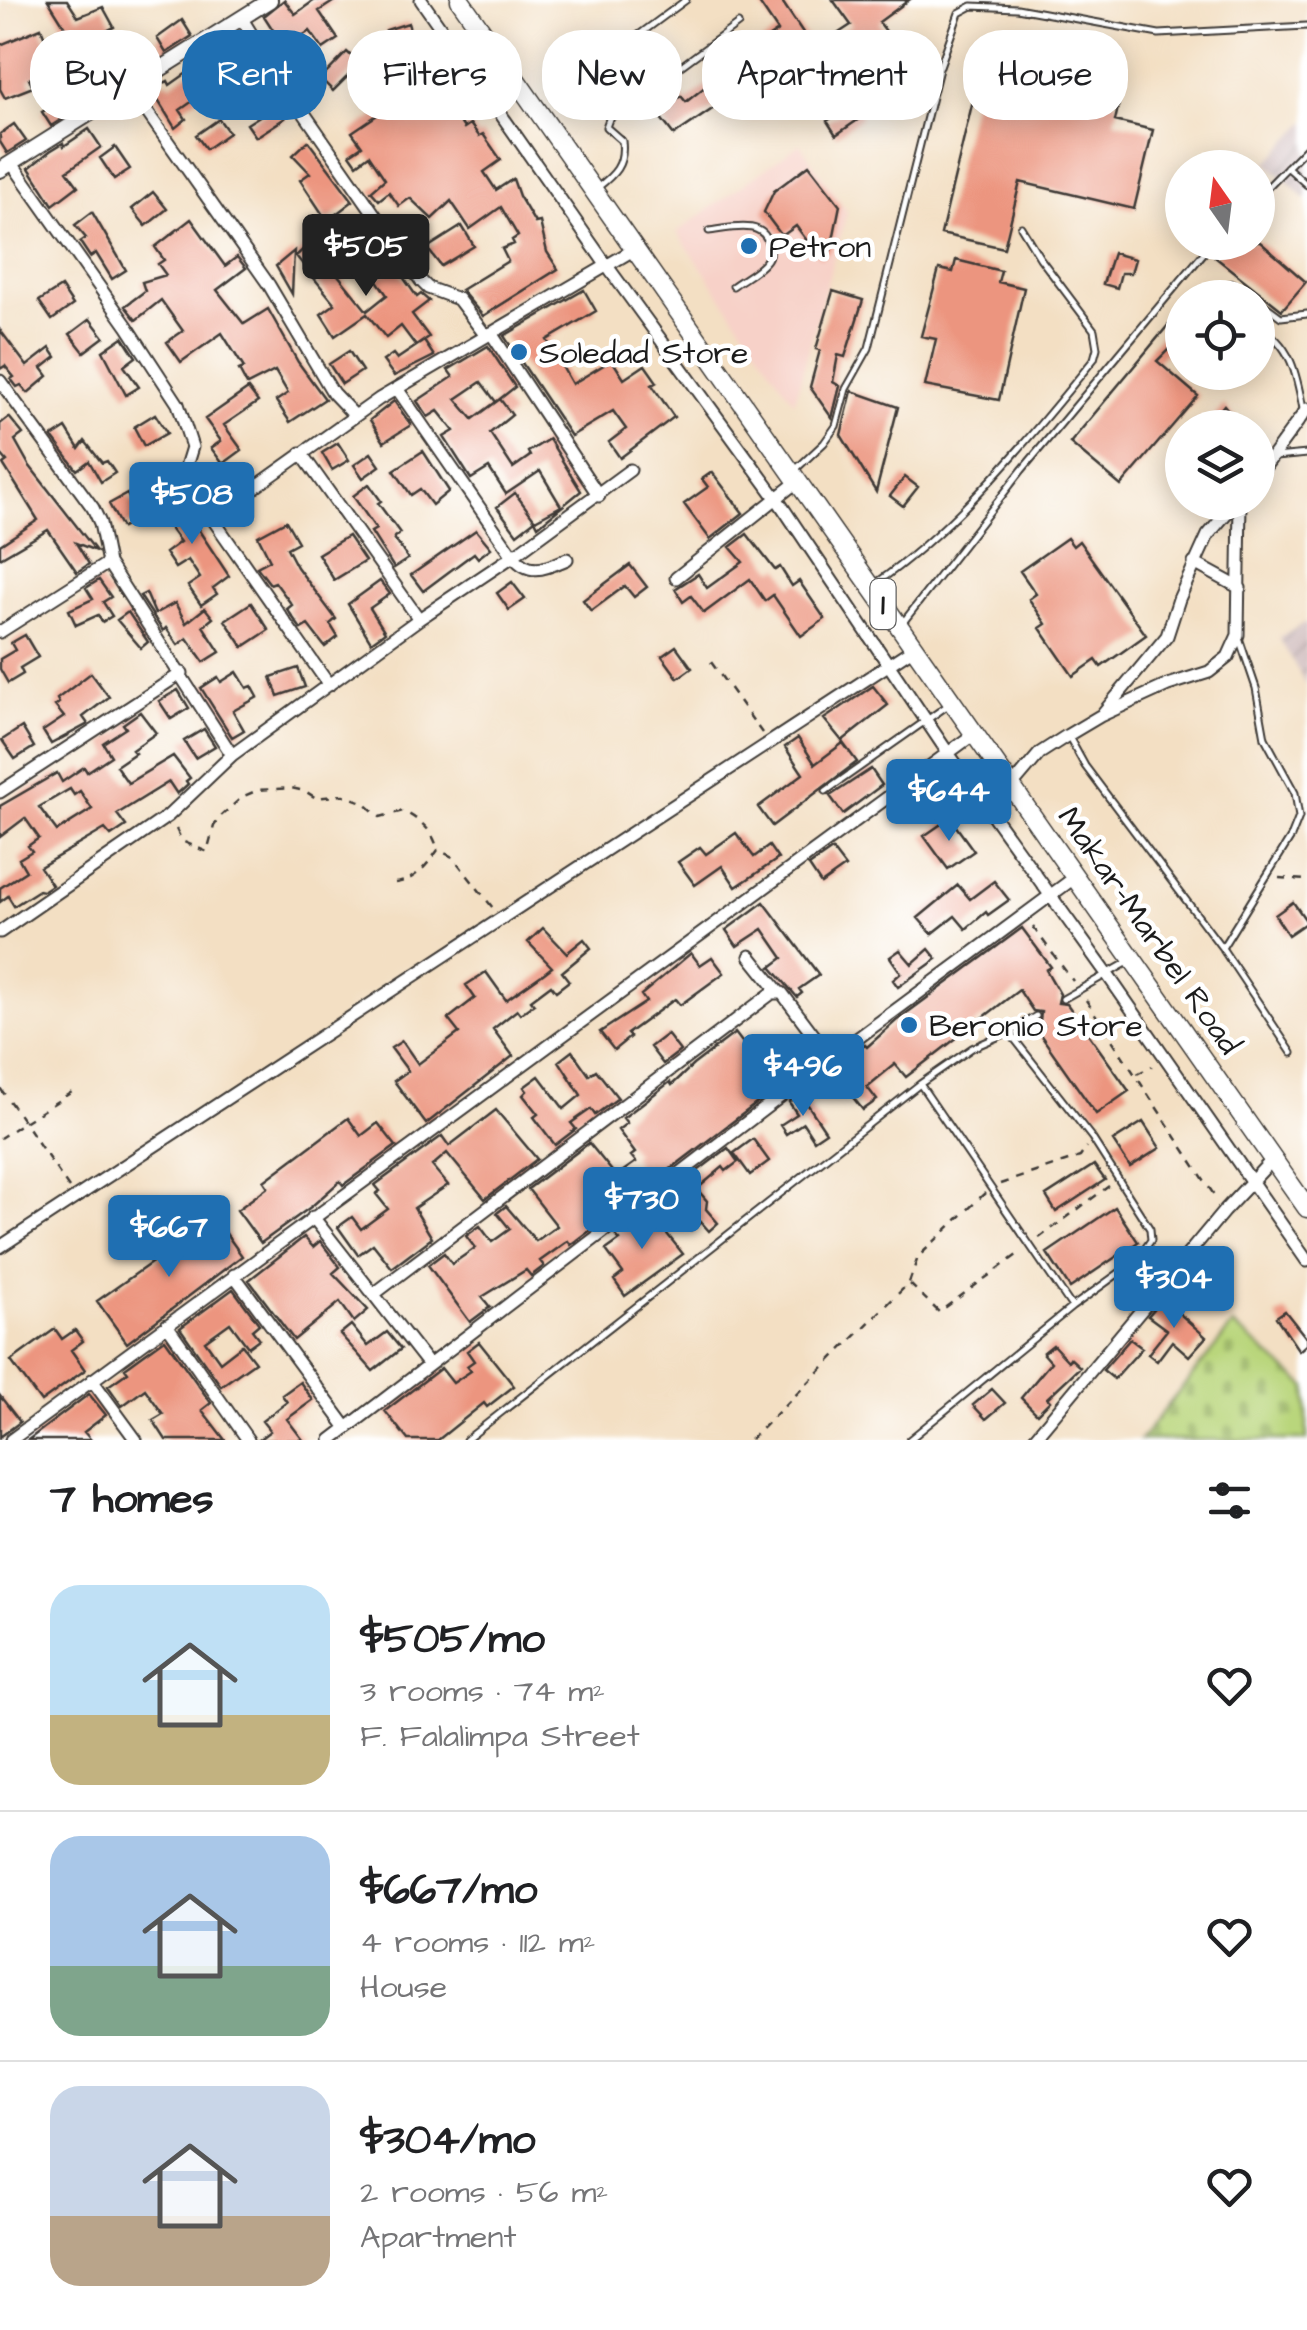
<!DOCTYPE html>
<meta charset="utf-8">
<style>
:root{--surface:#fff;--page:#f2f2f2;--text:#202124;--muted:#757577;--line:#e0e0e0;--accent:#1f6fb2}
body{margin:0;font-family:"Architects Daughter",sans-serif;background:var(--page);color:var(--text);height:100vh;display:flex;flex-direction:column;font-size:38px;white-space:nowrap}
*{box-sizing:border-box;margin:0}
p{font-size:32px;color:var(--muted)}
.icon{flex:none;width:55px;height:55px;fill:none;stroke:currentColor;stroke-width:2;stroke-linecap:round;stroke-linejoin:round}
.map{position:relative;height:1440px;overflow:hidden}
.panel{display:flex;flex-direction:column;background:var(--surface);flex:1}
.panel>*{flex:none}
.top-card{position:absolute;left:30px;top:30px;width:1248px;height:90px;display:flex;gap:20px}
.needle{width:65px;rotate:346deg}
.controls{position:absolute;left:1165px;top:150px;display:grid;gap:20px}
.controls a{display:grid;place-items:center;width:110px;height:110px;border-radius:50%;background:var(--surface);box-shadow:0 5px 25px #0003;font-size:50px}
.price{position:absolute;translate:-50% -85px;padding:0 22px;border-radius:10px;background:var(--accent);color:#fff;font-size:32px;line-height:65px;filter:drop-shadow(0 2px 5px #0008)}
.price::after{content:'';position:absolute;left:50%;top:60px;width:30px;height:22px;margin-left:-15px;background:inherit;clip-path:polygon(0 0,100% 0,50% 100%)}
.price.on{background:#222;color:#fff}
ul{padding:0;list-style:none}
li{display:flex;align-items:center;gap:30px;height:250px;padding:0 50px}
li+li{border-top:2px solid var(--line)}
li span{display:grid;place-items:center;flex:none;width:280px;height:200px;border-radius:30px;color:#555}
li>.icon{margin-inline-start:auto}
span .icon{width:120px;height:120px;fill:#fffc;stroke-width:1}
li b{font-size:42px}
h2{display:flex;justify-content:space-between;align-items:center;height:120px;padding:0 50px;font-size:42px}
.chip{padding:0 35px;border-radius:40px;background:var(--surface);box-shadow:0 5px 25px #0003;font-size:35px;line-height:90px}
.chip.on{background:var(--accent);color:#fff}
.map>svg:first-child{display:block}
.built{fill:#f7d1c8}
.industrial{fill:url(#industrial-furrows)}
.cemetery{fill:url(#cemetery-stones);stroke:#6a794c;stroke-width:2.5}
.building{fill:#ec957f;fill-rule:evenodd}
.lines{fill:none;stroke-linecap:round;stroke-linejoin:round}
.service-casing{stroke:#3c3935;stroke-width:9}
.minor-casing{stroke:#3c3935;stroke-width:15}
.tertiary-casing{stroke:#3c3935;stroke-width:18}
.primary-casing{stroke:#3c3935;stroke-width:21}
.path{stroke:#3c3935;stroke-width:2.5;stroke-dasharray:8 8;stroke-linecap:butt}
.service{stroke:#fff;stroke-width:5}
.minor{stroke:#fff;stroke-width:11}
.tertiary{stroke:#fff;stroke-width:14}
.primary{stroke:#fff;stroke-width:18}
.poi-dot{fill:#1f6fb2;stroke:#fff;stroke-width:4}
.labels{text-anchor:middle;stroke-width:9;stroke-linejoin:round;paint-order:stroke}
.shield{fill:#fff;stroke:#606060;stroke-width:2.5}
.shield-label{font-size:30px;font-weight:bold;fill:#1c1c1c}
.poi-label{font-size:32px;fill:#1c1c1c;stroke:#fff;text-anchor:start}
.street-label{font-size:32px;fill:#1c1c1c;stroke:#fff}
</style>
<div class="map">
<svg width="1307" height="1440" viewBox="0 0 1307 1440">
<defs>
<pattern id="industrial-furrows" width="10" height="10" patternUnits="userSpaceOnUse" patternTransform="scale(2.5)"><rect width="10" height="10" fill="#d2bfc0"/><path d="M-1 1l2-2M0 10L10 0M9 11l2-2" fill="none" stroke="#b4a4a4"/></pattern>
<pattern id="cemetery-stones" width="16" height="16" patternUnits="userSpaceOnUse" patternTransform="scale(2.5)"><rect width="16" height="16" fill="#b9d67c"/><path d="M2 7V4a2 2 0 0 1 4 0v3zM10 15v-3a2 2 0 0 1 4 0v3z" fill="#9eb76b"/></pattern>
</defs>
<rect width="100%" height="100%" fill="#fff"/>
<filter id="ink" filterUnits="userSpaceOnUse"><feTurbulence type="fractalNoise" baseFrequency=".01" numOctaves="2"/><feDisplacementMap in="SourceGraphic" scale="20" xChannelSelector="R" yChannelSelector="G"/><feConvolveMatrix kernelMatrix="1 2 1 2 8 2 1 2 1" color-interpolation-filters="sRGB"/></filter>
<filter id="wash" filterUnits="userSpaceOnUse"><feTurbulence type="fractalNoise" baseFrequency=".0048" numOctaves="4" result="noise"/><feDisplacementMap in="SourceGraphic" scale="40" xChannelSelector="R" yChannelSelector="G"/><feGaussianBlur stdDeviation="2.25" result="paint"/><feColorMatrix in="noise" values="0 0 0 0 0 0 0 0 0 0 0 0 0 0 0 0 0 1.4 0 .05"/><feComposite in="paint" operator="in"/></filter>
<g filter="url(#wash)">
<rect width="100%" height="100%" fill="#f3dfc3"/>
<path class="built" d="M800,144L847,212L794,402L677,232Z"/>
<path class="industrial" d="M1307,121V200L1267,163Z
M1307,622V686L1279,638Z"/>
<path class="cemetery" d="M1233,1325L1307,1387V1440H1140Z"/>
<g id="blocks">
<path class="building" d="M48,0H67L78,17L103,7L114,27L93,38L98,48L70,62L77,92L60,96L53,66L29,79L33,87L5,98L0,89V45L41,28L48,46L68,32Z
M284,0L295,14L315,0H336L319,11L338,39L323,49L310,31L284,47L264,16Z
M757,0H781L810,43L674,135L657,113L681,96L686,102L710,83L708,79L778,31Z
M833,0H909L879,22L895,43L870,61L877,71L851,88L822,44L851,25Z
M182,20L192,36L166,53L157,38Z
M408,23L414,43L430,65L424,70L441,96L464,128L470,124L479,136L483,134L501,160L484,172L496,190L513,179L519,196L535,223L540,222L547,252L558,269L483,316L461,290L508,261L502,249L514,244L512,240L518,236L501,207L470,229L451,201L432,219L410,198L399,206L389,192L379,200L371,191L385,179L369,155L357,164L350,154L362,146L352,132L398,101L380,77L397,65L386,30Z
M237,33L263,75L240,90L230,75L180,110L186,119L175,128L151,89L168,81L170,85L211,56L208,52Z
M347,52L360,64L333,91L321,79Z
M111,57L123,78L90,97L84,86L106,74L100,63Z
M980,71L1119,103L1115,121L1153,130L1134,209L1020,182L1004,248L941,234Z
M64,99L73,112L51,126L42,112Z
M853,104L862,117L836,135L827,121Z
M277,105L285,118L256,137L247,124Z
M219,119L229,133L206,149L196,135Z
M14,124L26,141L7,153L0,142V134Z
M89,129L101,147L67,171L78,186L53,205L29,168L50,151L63,143L64,146Z
M308,141L353,201L327,221L300,180L310,173L293,155Z
M115,147L130,169L114,179L100,158Z
M809,165L840,205L831,250L820,258L796,226L782,236L764,212L774,191Z
M153,192L167,209L146,226L132,209Z
M92,212L126,270L112,279L96,253L90,257L80,242L86,238L75,225Z
M191,219L225,266L237,257L246,268L217,290L244,324L268,309L298,362L325,399L290,422L276,401L288,393L275,371L247,385L239,370L244,368L222,333L181,362L167,342L183,331L161,300L136,320L125,306L145,291L142,282L166,275L158,264L164,260L155,247Z
M462,226L474,246L441,266L427,248Z
M316,238L323,245L318,250L367,311L387,295L376,279L396,267L417,297L421,294L429,301L412,314L429,337L416,346L401,326L386,338L367,314L335,336L321,314L335,304L296,256Z
M1228,242H1260L1306,282L1282,310L1215,257Z
M294,251L292,294L276,266Z
M1113,253L1135,259L1131,273H1121L1117,288L1103,284Z
M956,260L1001,271L998,282L1024,288L999,400L925,386L936,339L921,336L939,269L953,272Z
M61,287L73,305L52,320L39,301Z
M584,290L596,311L547,340L572,384L612,360L624,379L645,365L657,382L652,385L674,417L620,458L609,442L626,429L613,411L571,436L504,336Z
M833,291L863,300L845,357L838,355L833,382L840,386L832,418L810,387L820,350L816,349Z
M90,319L104,337L84,352L70,334Z
M1170,323L1182,336L1157,361L1198,396L1121,486L1070,443Z
M0,330L27,366L50,348L56,357L42,368L48,376L28,393L21,385L17,387L11,379L14,377L5,366L0,369Z
M123,337L136,357L124,366L139,387L126,395L103,351Z
M424,341L434,356L394,376L383,361L393,354L397,359Z
M488,346L515,387L496,402L500,399L512,415L490,433L513,468L530,456L528,452L549,439L581,491L538,526L535,520L561,506L540,471L506,494L489,468L471,479L444,437L454,431L438,411L428,417L417,401L453,377L448,370ZM481,382L496,402L473,419L456,399Z
M349,351L362,371L342,384L329,364Z
M248,389L258,402L224,425L242,450L223,464L211,448L221,441L205,419Z
M852,391L898,407L876,492L841,435Z
M394,401L411,425L384,442L370,420Z
M1224,405L1243,428H1215L1210,422Z
M155,414L167,433L144,446L134,427Z
M9,417L23,434L15,440L29,465L96,551L76,543L89,564L77,572L48,530L0,558V545L38,520L3,464L7,461L0,453V424Z
M66,428L79,449L85,441L102,463L107,461L115,473L101,482L89,461L77,470L52,437Z
M338,443L349,460L332,470L322,453Z
M423,451L449,491L432,505L420,489L411,495L394,470Z
M371,453L380,466L363,478L354,465Z
M712,472L743,513L710,539L684,504L708,487L702,479Z
M905,477L918,487L903,506L890,496Z
M369,484L381,501L378,503L400,533L394,538L408,559L394,568L371,532L376,529L353,496Z
M152,486L160,495L138,512L141,518L122,528L109,504L127,494L131,502Z
M171,487L198,516L192,520L229,576L213,588L217,594L201,605L188,586L200,578L188,560L175,568L165,553L180,542L164,520L170,515L157,499Z
M515,493L535,520L517,534L497,507Z
M286,521L298,542L287,548L297,567L336,619L330,624L338,637L325,647L308,625L301,629L287,609L292,605L275,582L270,584L257,567L270,560L258,536Z
M476,530L491,548L478,558L474,553L423,591L411,575Z
M747,534L775,570L780,567L792,586L799,581L825,619L801,636L773,595L765,601L750,579L704,613L691,596L683,602L675,589L698,574L707,588L743,562L730,547Z
M348,536L365,561L334,580L318,554Z
M1067,538L1073,546L1079,541L1146,635L1101,667L1096,660L1073,676L1040,628L1046,624L1029,599L1036,594L1020,571Z
M630,565L647,587L634,597L625,586L591,611L583,600Z
M99,580L111,597L103,602L112,616L102,622L98,615L76,625L69,610L93,599L86,588Z
M380,581L390,594L370,608L385,632L371,642L348,604Z
M512,582L525,599L509,610L497,593Z
M146,593L155,614L175,603L186,623L205,608L213,618L203,626L220,652L204,662L187,638L178,645L166,628L163,631L140,596Z
M251,603L269,630L243,647L225,620Z
M128,612L148,642L141,648L117,620Z
M25,635L38,657L20,668L23,674L8,683L0,669V659L15,650L11,643Z
M676,646L692,668L678,678L662,656Z
M298,668L305,687L278,696L271,677Z
M237,672L247,688L252,686L258,697L233,711L244,730L232,737L201,688L218,677L221,682Z
M91,673L109,697L83,717L88,724L51,744L43,731L64,717L55,706L59,703L57,699Z
M873,686L888,705L842,741L824,719Z
M178,690L189,708L171,719L159,701Z
M140,712L156,733L132,750L135,753L116,766L128,783L173,756L190,778L186,781L188,784L177,794L169,782L117,814L126,826L111,836L105,829L40,867L52,885L43,891L39,890L14,906L8,896L0,902V888L26,871L19,859L32,851L28,846L39,838L25,818L0,837V806L57,773L62,782L84,767L87,772L111,756L103,743L126,728L123,724ZM70,789L74,795L80,791L92,809L57,831L39,807Z
M22,727L34,747L15,759L2,740Z
M204,729L215,746L195,758L184,741Z
M798,738L815,764L843,743L857,762L772,826L758,807L803,774L785,747Z
M871,769L882,785L843,814L830,796Z
M950,818L974,851L948,869L924,836Z
M736,833L754,857L769,846L778,859L736,887L722,866L695,885L678,862L700,847L706,854Z
M832,850L845,867L821,884L809,866Z
M994,881L1009,900L988,915L986,912L966,929L955,916L932,934L918,918L958,885L970,899Z
M764,902L819,975L799,989L802,993L797,997L771,967L783,958L763,929L737,946L726,930Z
M1293,902L1307,922L1288,935L1275,915Z
M543,928L567,953L584,939L591,948L562,972L569,981L556,991L551,985L531,1000L534,1004L520,1014L517,1010L493,1029L513,1056L426,1124L394,1081L408,1071L391,1048L402,1041L418,1064L459,1033L448,1019L475,998L466,985L486,972L506,1000L543,974L552,967L528,942Z
M1022,928L1051,967L1046,970L1060,994L1058,1003L1067,1004L1129,1091L1096,1114L1037,1030L1044,1026L1040,1021L1041,1012L1033,1011L1019,990L906,1077L895,1064L867,1087L877,1100L863,1110L839,1080L824,1092L816,1081L865,1045L867,1047L896,1021Z
M929,949L937,959L898,987L893,980L901,973L890,957L900,950L912,964Z
M691,953L700,965L712,957L724,973L680,1005L675,999L627,1034L630,1037L614,1050L600,1032L646,1002L641,995Z
M735,1033L761,1067L772,1059L777,1065L780,1063L790,1078L571,1245L568,1241L540,1261L544,1266L531,1276L526,1270L482,1297L490,1307L470,1322L428,1265L444,1253L452,1264L475,1248L466,1236L480,1226L492,1242L510,1229L497,1213L506,1206L536,1241L557,1226L528,1189L589,1143L616,1176L636,1162L631,1156L635,1153L618,1130L627,1123L623,1118L670,1082L672,1085L693,1065Z
M667,1034L680,1051L663,1064L650,1047Z
M572,1051L589,1075L596,1070L618,1098L595,1115L591,1109L571,1123L576,1129L555,1145L534,1117L538,1114L523,1095L527,1091L524,1087L539,1076L564,1109L581,1095L559,1061Z
M800,1093L826,1132L814,1140L803,1123L786,1134L780,1125L797,1114L789,1102Z
M496,1110L537,1159L485,1199L447,1153L432,1166L448,1185L414,1208L432,1238L392,1268L373,1244L358,1255L338,1227L352,1217L361,1229L388,1209L376,1194L380,1191L375,1185L442,1136L449,1146Z
M348,1118L361,1136L378,1123L396,1146L343,1185L340,1181L312,1206L261,1243L237,1210L268,1187L264,1181Z
M1143,1122L1160,1148L1130,1167L1113,1141Z
M753,1139L769,1161L750,1175L734,1153Z
M728,1148L738,1162L726,1171L723,1167L697,1189L707,1201L706,1209L718,1223L709,1231L701,1222L691,1230L665,1196Z
M1094,1165L1105,1180L1056,1212L1046,1196Z
M1115,1207L1138,1242L1070,1288L1047,1253Z
M648,1210L683,1254L625,1296L614,1280L623,1273L606,1250L620,1240L615,1235Z
M215,1218L242,1256L127,1343L97,1301Z
M304,1237L313,1247L320,1241L340,1267L333,1273L368,1310L354,1322L340,1302L294,1340L249,1280Z
M233,1289L259,1324L252,1330L259,1339L248,1347L230,1323L205,1341L220,1362L242,1345L255,1362L221,1386L180,1328Z
M1163,1299L1206,1337L1189,1356L1172,1341L1157,1361L1148,1354L1167,1330L1148,1316Z
M1285,1311L1307,1339V1344L1299,1351L1276,1317Z
M351,1325L368,1346L387,1332L401,1349L373,1371L340,1334Z
M55,1329L62,1339L75,1330L83,1341L71,1350L85,1370L41,1402L11,1361Z
M165,1339L211,1403L202,1410L225,1440H166L153,1420L163,1414L145,1389L122,1406L108,1386L128,1372L125,1368Z
M1130,1339L1142,1348L1114,1379L1103,1370Z
M479,1342L514,1386L487,1407L484,1403L438,1440H408L385,1411L441,1368L453,1383L471,1371L467,1366L474,1361L467,1351Z
M1053,1345L1068,1361L1070,1358L1080,1367L1047,1398L1050,1401L1037,1414L1021,1398L1051,1362L1043,1353Z
M300,1382L313,1400L287,1419L303,1440H258L270,1431L262,1421L287,1402L282,1395Z
M992,1389L1005,1403L986,1419L973,1405Z
M89,1394L106,1415L84,1432L91,1440H28Z
M0,1396L20,1422L0,1437Z"/>
</g>
</g>
<g filter="url(#ink)">
<use href="#blocks" fill-opacity="0" stroke="#3c3935" stroke-width="2.5"/>
<g class="lines">
<g class="service-casing">
<path id="service" d="M624,104L614,70L617,51L686,0
M1287,167L1307,185
M597,188C614,175 625,165 622,141L606,127L609,119L738,24
M1258,197L1307,147
M709,231C728,229 767,217 769,248C770,253 769,258 765,262C757,272 742,279 733,286
M1212,298L1220,286L1232,283L1254,298
M1258,300L1281,317L1307,314
M1258,327C1291,342 1297,376 1303,409
M1275,457L1307,454
M794,471L824,443L836,426L846,389L869,348L939,69L959,13L972,6L1017,8L1159,34L1307,26
M875,584C958,526 1030,438 1094,359L1097,348L1094,330L1040,258L1021,227
M901,625L1022,470L1213,242
M1069,737L1085,766L1222,948L1291,837L1299,817L1295,793L1265,738L1256,688L1239,638
M826,791L951,703
M1222,948L1292,1053
M1063,999L1130,961
M1009,1032L1036,1016
M920,1084L1072,1307
M466,1440L920,1084L972,1048L1009,1032L1092,1138L1150,1229L1151,1240L1137,1260L1072,1307L909,1440"/>
</g>
<g class="minor-casing">
<path id="minor" d="M421,0L607,266L777,499L948,753L1107,974L1307,1261
M242,19L272,67L421,281L428,288L458,299L486,336
M130,88L269,285L333,393L355,416
M11,162L127,326L178,404L192,447L184,473L187,491L212,518L329,685
M491,333L599,496
M0,381L93,508L100,523L108,563L232,755
M398,390L513,556L630,470
M301,453L419,619
M1258,476L1307,409
M212,518L379,399L635,249
M1194,563L1240,588
M676,578L798,481
M0,632L108,563
M1103,713L1167,636L1179,599L1208,535L1236,502
M1012,786L1040,753L1068,735L1100,716L1168,685L1209,672L1228,657L1238,635L1240,502
M0,792L182,673
M0,932L168,816L232,755L419,619L513,556C530,577 546,568 567,559
M750,956L778,991
M313,1217L429,1365
M0,1247L914,648
M234,1275L347,1428
M374,1294L772,993H782L831,1058
M167,1325L248,1440
M92,1380L136,1440
M11,1440L974,734
M331,1440L831,1058L1074,878
M1033,1440L1224,1211L1273,1159"/>
</g>
<g class="tertiary-casing">
<path id="tertiary" d="M0,170L270,0"/>
</g>
<g class="primary-casing">
<path id="primary" d="M460,0L1307,1208"/>
</g>
<path class="path" d="M711,662L762,733
M176,829L182,841L207,852L214,826L221,816L242,797L258,790L291,788L305,791L316,798L343,795L363,802L380,817L403,811C421,821 432,829 438,850
M1279,878L1307,880
M395,883C415,881 427,865 438,850L453,857L493,908
M1033,927L1073,981
M1086,1000L1216,1198
M1137,1074L1152,1066
M0,1088L24,1122L0,1138
M1000,1184L1080,1157L1087,1147
M69,1188L24,1122L72,1092
M619,1189L625,1197
M1039,1238L1109,1186
M910,1284L939,1312L1021,1252
M750,1440L909,1283L918,1257L985,1193"/>
<use href="#service" class="service"/>
<use href="#minor" class="minor"/>
<use href="#tertiary" class="tertiary"/>
<use href="#primary" class="primary"/>
</g>
</g>
<g class="poi-dot">
<circle cx="749" cy="246" r="10"/>
<circle cx="519" cy="352" r="10"/>
<circle cx="909" cy="1025" r="10"/>
</g>
<g class="labels">
<rect class="shield" x="870.5" y="579" width="25" height="50" rx="8"/>
<g class="shield-label">
<text x="883" y="614">1</text>
</g>
<g class="poi-label">
<text x="769" y="257">Petron</text>
<text x="539" y="363">Soledad Store</text>
<text x="929" y="1036">Beronio Store</text>
</g>
<g class="street-label">
<text transform="translate(1150 930) rotate(55)" y="11">Makar-Marbel Road</text>
</g>
</g>
</svg>
<div class="controls">
<a><svg class="needle" viewBox="-14 -14 28 28"><path d="M0-13l5 13h-10z" fill="#e53935"/><path d="M0 13l5-13h-10z" fill="#757577"/></svg></a>
<a><svg class="icon" aria-label="locate" viewBox="0 0 24 24"><circle cx="12" cy="12" r="6"/><path d="M12 2v4M12 18v4M2 12h4M18 12h4"/></svg></a>
<a><svg class="icon" aria-label="layers" viewBox="0 0 24 24"><path d="M12 4l9 5-9 5-9-5zM3 14l9 5 9-5"/></svg></a>
</div>
<b class="price on" style="left:366px;top:299px">$505</b>
<b class="price" style="left:192px;top:547px">$508</b>
<b class="price" style="left:949px;top:844px">$644</b>
<b class="price" style="left:803px;top:1119px">$496</b>
<b class="price" style="left:642px;top:1252px">$730</b>
<b class="price" style="left:169px;top:1280px">$667</b>
<b class="price" style="left:1174px;top:1331px">$304</b>
<div class="top-card">
<a class="chip">Buy</a>
<a class="chip on">Rent</a>
<a class="chip">Filters</a>
<a class="chip">New</a>
<a class="chip">Apartment</a>
<a class="chip">House</a>
</div>
</div>
<section class="panel">
<h2>7 homes<svg class="icon" aria-label="filters" viewBox="0 0 24 24"><path d="M4 7h16M4 17h16"/><circle cx="9" cy="7" r="2"/><circle cx="15" cy="17" r="2"/></svg></h2>
<ul>
<li><span style="background:linear-gradient(#bfe0f5 65%,#c2b280 0)"><svg class="icon" aria-label="home" viewBox="0 0 24 24"><path d="M3 11l9-7 9 7M6 9v11h12V9"/></svg></span><div><b>$505/mo</b><p>3 rooms · 74 m²</p><p>F. Falalimpa Street</p></div><svg class="icon" aria-label="heart" viewBox="0 0 24 24"><path d="M12 20l-8-8c-3-5 5-10 8-4 3-6 11-1 8 4z"/></svg></li>
<li><span style="background:linear-gradient(#a9c7e8 65%,#7fa58c 0)"><svg class="icon" aria-label="home" viewBox="0 0 24 24"><path d="M3 11l9-7 9 7M6 9v11h12V9"/></svg></span><div><b>$667/mo</b><p>4 rooms · 112 m²</p><p>House</p></div><svg class="icon" aria-label="heart" viewBox="0 0 24 24"><path d="M12 20l-8-8c-3-5 5-10 8-4 3-6 11-1 8 4z"/></svg></li>
<li><span style="background:linear-gradient(#c9d6e8 65%,#b9a48a 0)"><svg class="icon" aria-label="home" viewBox="0 0 24 24"><path d="M3 11l9-7 9 7M6 9v11h12V9"/></svg></span><div><b>$304/mo</b><p>2 rooms · 56 m²</p><p>Apartment</p></div><svg class="icon" aria-label="heart" viewBox="0 0 24 24"><path d="M12 20l-8-8c-3-5 5-10 8-4 3-6 11-1 8 4z"/></svg></li>
</ul>
</section>
